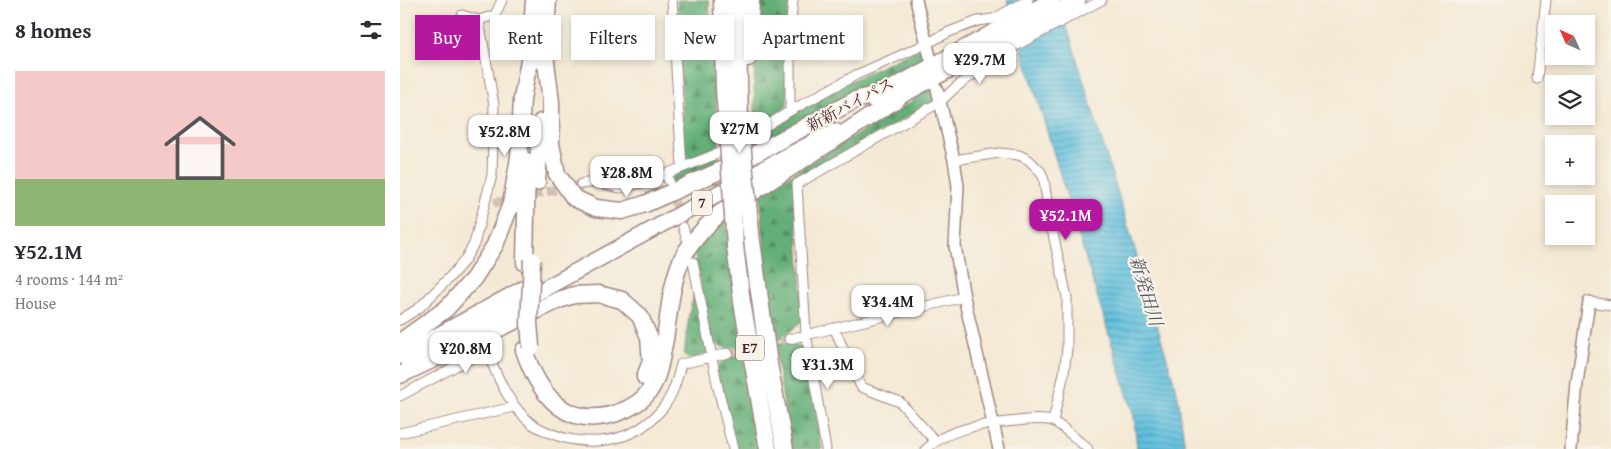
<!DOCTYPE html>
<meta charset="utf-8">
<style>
:root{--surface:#fff;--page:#f7f7f7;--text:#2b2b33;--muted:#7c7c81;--line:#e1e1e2;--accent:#b5179e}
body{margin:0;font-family:"Gentium Book Plus","Noto Serif JP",serif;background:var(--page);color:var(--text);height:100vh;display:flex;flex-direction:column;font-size:19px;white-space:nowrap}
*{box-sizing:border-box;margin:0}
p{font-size:16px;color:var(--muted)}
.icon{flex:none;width:28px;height:28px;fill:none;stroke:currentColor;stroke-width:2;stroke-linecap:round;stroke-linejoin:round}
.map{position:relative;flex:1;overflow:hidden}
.drawer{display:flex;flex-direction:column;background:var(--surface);width:400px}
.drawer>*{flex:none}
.banner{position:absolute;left:15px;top:15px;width:475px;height:45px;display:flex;gap:10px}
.needle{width:32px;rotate:315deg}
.fabs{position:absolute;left:1145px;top:15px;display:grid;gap:10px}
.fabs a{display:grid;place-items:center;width:50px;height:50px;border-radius:0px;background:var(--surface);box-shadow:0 2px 8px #0003;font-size:25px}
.price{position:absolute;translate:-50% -42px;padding:0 11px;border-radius:10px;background:#fff;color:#222;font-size:16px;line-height:32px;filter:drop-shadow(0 1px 2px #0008)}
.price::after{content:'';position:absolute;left:50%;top:30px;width:15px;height:11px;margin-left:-8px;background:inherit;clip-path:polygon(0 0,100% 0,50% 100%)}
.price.on{background:var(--accent);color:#fff}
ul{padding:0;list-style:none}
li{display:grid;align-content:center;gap:10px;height:265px;padding:0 15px}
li+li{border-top:1px solid var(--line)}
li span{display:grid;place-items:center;height:155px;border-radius:0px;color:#555}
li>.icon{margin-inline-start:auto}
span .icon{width:90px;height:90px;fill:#fffc;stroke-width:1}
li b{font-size:21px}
h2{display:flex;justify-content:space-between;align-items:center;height:60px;padding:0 15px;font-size:21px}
.pill{padding:0 18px;border-radius:0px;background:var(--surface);box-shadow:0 2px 8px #0003;font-size:18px;line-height:45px}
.pill.on{background:var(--accent);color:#fff}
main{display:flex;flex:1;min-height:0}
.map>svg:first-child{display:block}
.forest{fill:url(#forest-firs);stroke:#576751}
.water{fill:url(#water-rules);stroke:#557084}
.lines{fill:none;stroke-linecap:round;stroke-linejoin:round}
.minor-tunnel{stroke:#d2c1b2;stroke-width:9;stroke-dasharray:9 4.5;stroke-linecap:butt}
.minor-casing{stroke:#9f8480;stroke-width:11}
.tertiary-casing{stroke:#9f8480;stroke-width:14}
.trunk-casing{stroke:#9f8480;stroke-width:18}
.motorway-casing{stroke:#9f8480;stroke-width:19}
.minor{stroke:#fff;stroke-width:9}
.tertiary{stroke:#fff;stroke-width:11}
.trunk{stroke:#fff;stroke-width:15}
.motorway{stroke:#fff;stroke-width:16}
.motorway-bridge-casing{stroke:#9f8480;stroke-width:19;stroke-linecap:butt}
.motorway-bridge{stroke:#fff;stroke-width:16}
.labels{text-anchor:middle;stroke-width:4.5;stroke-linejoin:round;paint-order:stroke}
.shield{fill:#f7f3e8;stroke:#7e5f64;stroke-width:1}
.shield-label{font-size:15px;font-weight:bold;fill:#4a1f2b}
.street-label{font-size:16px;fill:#4a1f2b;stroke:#f7f3e8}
.water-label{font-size:18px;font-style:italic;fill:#514f61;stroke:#f7f3e8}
</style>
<main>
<section class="drawer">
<h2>8 homes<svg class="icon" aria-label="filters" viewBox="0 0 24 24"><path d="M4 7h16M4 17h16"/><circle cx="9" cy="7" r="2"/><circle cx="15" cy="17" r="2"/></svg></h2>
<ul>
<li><span style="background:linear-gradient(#f6c9c9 70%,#8fb573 0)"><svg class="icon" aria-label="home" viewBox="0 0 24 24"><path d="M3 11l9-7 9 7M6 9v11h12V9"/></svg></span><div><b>¥52.1M</b><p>4 rooms · 144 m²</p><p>House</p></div></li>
</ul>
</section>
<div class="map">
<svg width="1211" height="449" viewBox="0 0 1211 449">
<defs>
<pattern id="forest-firs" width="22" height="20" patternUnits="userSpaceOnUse" patternTransform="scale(1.25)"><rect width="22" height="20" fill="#64af77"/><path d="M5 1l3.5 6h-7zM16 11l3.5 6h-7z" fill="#548e62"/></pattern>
<pattern id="water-rules" width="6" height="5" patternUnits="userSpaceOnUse" patternTransform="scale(1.25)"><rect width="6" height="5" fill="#60c0de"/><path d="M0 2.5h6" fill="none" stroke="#519bb4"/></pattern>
</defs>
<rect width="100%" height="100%" fill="#f7f3e8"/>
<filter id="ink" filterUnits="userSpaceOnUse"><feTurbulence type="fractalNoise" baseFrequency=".02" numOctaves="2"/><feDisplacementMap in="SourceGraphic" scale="10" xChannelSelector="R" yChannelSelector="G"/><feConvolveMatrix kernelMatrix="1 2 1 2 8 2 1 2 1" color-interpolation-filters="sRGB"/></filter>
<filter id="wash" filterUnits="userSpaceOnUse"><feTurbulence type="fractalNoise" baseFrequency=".0096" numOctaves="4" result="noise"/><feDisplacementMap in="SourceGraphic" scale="20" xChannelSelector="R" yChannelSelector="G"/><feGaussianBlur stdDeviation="1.12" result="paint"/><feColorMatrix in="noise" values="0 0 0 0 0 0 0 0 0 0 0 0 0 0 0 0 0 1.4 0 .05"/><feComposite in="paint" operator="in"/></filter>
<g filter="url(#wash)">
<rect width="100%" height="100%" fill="#f4e9d4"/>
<path class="forest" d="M277,0H309L319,145L288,159L284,147Z
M357,0H389L387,105L380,115L356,130L354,87Z
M521,48L526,50V58L487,77L358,143L357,136L437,87Z
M531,87L536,100L394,183L404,319L387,334L388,337L372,341L360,193L516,99Z
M319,155V163L273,185L271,181L274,173Z
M325,217L343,348L328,352V349L311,342L294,251Z
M294,294L308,352L306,354L290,359L284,356L289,314Z
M390,341V343L405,347L422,449H391L374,345Z
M343,351L361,449H333L316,368L326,358L330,357L329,354Z"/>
<path class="water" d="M607,0H657L672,43L730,233L778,396L785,449H737L734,417Z"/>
</g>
<g filter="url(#ink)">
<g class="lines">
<path class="minor-tunnel" d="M271,189L280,217
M94,203L169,187
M328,353L389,339"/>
<g class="minor-casing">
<path id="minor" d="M272,0L282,168
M62,15L79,20L95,15L102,0
M1137,79L1146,0
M390,111V33L393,0
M554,160L599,153L619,155L629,160L641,172L644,180L649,216L667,297V349L664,373L653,421
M269,181L266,174L314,155L355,133L390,111L456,75L526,44L549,32L578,21L593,19L628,0
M181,184L195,182L219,188L242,183L266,174
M283,227L286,237
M293,262L318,388L333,449
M1189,302L1211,305
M0,320L19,308L49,278L64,261L74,244L84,206L92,175L94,105L79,20
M434,328L461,387L500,402L535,441
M389,339L564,297
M0,396L86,350C98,377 108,405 132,424C173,449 229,449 262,409C273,396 277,380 281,364L328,353
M0,433L114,407
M426,449L406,334L397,184L540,102L556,87L606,51L702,0
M526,449C550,427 585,424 617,421C628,420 641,418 652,421C659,423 681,443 688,449"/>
</g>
<g class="tertiary-casing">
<path id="tertiary" d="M516,0L530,57
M537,89L554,160L558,186L555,246L564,297L599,449
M1171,449L1177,383L1189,302"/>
</g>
<g class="trunk-casing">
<path id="trunk" d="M472,99L652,0
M486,104L678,0
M0,356L126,287
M9,363L357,172L435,131"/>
</g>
<g class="motorway-casing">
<path id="motorway" d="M322,0L324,90L327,127
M337,0L340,121
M145,54L151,102V144L157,174L174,198L196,208L222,211L245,204L315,173L355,154L455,100L482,93
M348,58L351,0
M144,63L148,0
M129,66L134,0
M137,182L141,122
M351,234L369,364L385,449
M335,246L342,302L368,449
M125,263L127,161
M0,342L46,309L74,278L95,245L111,204L119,157L122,99L130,55
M124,350C139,394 165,430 217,413C229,409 243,401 250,390C259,377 262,354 265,339C269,313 271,285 281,261C289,243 305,227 319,214L497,99
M0,375L159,300L174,295L198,294L222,300L240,316L249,337L251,361L245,377"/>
</g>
<use href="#minor" class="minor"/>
<use href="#tertiary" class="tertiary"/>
<use href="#trunk" class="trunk"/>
<use href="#motorway" class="motorway"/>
<g class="motorway-bridge-casing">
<path id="motorway-bridge" d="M340,121L351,234
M327,127L335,246
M131,347L129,323L132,260"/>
</g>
<use href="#motorway-bridge" class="motorway-bridge"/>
</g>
</g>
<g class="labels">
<g class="shield">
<rect x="292" y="190.5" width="20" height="25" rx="4"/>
<rect x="336" y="335.5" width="28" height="25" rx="4"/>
</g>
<g class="shield-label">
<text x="302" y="208">7</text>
<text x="350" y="353">E7</text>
</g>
<g class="street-label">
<text transform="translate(450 104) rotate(-28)" y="6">新新バイパス</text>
</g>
<g class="water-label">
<text transform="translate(746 291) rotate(73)" y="6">新発田川</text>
</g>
</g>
</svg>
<div class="fabs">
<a><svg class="needle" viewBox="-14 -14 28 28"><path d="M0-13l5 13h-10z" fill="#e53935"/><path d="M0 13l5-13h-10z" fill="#7c7c81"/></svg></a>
<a><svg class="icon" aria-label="layers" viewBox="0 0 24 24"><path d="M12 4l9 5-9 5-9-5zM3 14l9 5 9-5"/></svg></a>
<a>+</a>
<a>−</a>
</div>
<b class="price" style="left:580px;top:85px">¥29.7M</b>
<b class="price" style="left:340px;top:154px">¥27M</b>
<b class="price" style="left:105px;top:157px">¥52.8M</b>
<b class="price" style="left:227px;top:198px">¥28.8M</b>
<b class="price on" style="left:666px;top:241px">¥52.1M</b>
<b class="price" style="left:488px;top:327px">¥34.4M</b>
<b class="price" style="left:66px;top:374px">¥20.8M</b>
<b class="price" style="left:428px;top:390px">¥31.3M</b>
<div class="banner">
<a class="pill on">Buy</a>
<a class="pill">Rent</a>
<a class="pill">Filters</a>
<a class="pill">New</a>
<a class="pill">Apartment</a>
</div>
</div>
</main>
